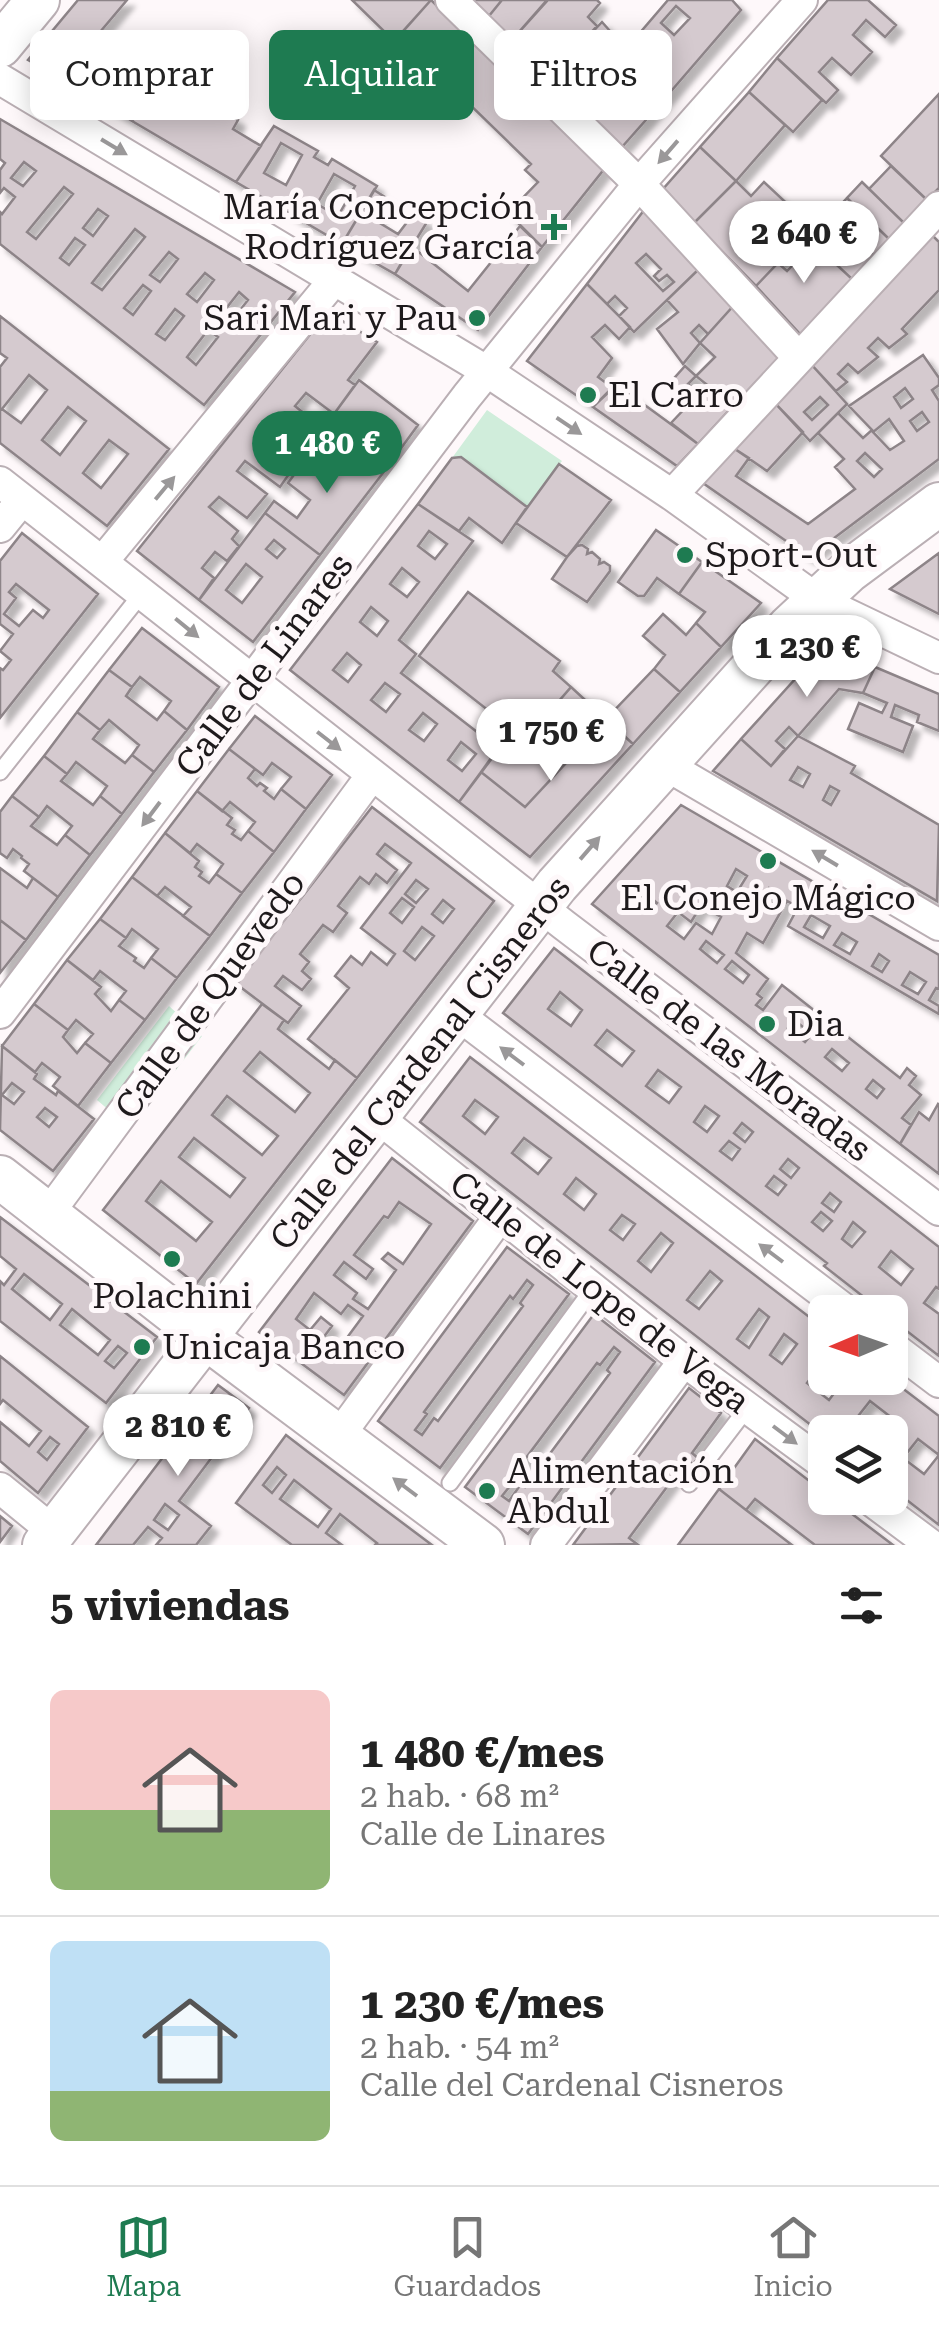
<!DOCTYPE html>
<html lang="es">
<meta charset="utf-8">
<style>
:root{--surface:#fff;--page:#f6f6f6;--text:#222;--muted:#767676;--line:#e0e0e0;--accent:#1e7b51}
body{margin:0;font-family:"Roboto Serif",serif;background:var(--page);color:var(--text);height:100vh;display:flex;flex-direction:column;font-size:38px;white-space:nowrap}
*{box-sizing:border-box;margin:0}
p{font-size:32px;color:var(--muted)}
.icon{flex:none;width:55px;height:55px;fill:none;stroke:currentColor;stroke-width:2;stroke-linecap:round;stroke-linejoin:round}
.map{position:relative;height:1545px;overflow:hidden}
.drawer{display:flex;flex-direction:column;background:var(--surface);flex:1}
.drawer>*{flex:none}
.banner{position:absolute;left:30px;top:30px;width:880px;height:90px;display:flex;gap:20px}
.needle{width:65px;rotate:268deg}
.buttons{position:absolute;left:808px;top:1295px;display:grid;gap:20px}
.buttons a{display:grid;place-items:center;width:100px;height:100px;border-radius:15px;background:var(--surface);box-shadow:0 5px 25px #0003;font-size:50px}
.price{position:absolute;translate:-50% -85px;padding:0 22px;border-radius:35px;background:#fff;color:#222;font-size:32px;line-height:65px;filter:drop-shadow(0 2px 5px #0008)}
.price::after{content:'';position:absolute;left:50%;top:60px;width:30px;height:22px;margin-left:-15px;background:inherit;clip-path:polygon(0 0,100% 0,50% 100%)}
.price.current{background:var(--accent);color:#fff}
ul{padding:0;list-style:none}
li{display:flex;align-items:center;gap:30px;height:250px;padding:0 50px}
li+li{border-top:2px solid var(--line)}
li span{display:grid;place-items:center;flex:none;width:280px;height:200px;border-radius:15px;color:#555}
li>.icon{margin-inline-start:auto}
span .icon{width:120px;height:120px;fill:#fffc;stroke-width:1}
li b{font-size:42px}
h2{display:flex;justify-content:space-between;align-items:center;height:120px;padding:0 50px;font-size:42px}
.pill{padding:0 35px;border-radius:15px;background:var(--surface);box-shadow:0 5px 25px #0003;font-size:35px;line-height:90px}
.pill.current{background:var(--accent);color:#fff}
.menu{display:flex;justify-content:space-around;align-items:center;height:140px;border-top:2px solid var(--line);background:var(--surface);font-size:28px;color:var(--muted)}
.menu a{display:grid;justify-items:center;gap:5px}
.menu .current{color:var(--accent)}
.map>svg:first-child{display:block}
.green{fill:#d0eddb}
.building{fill:#d5cacf;stroke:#8d8488;stroke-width:2.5;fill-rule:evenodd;filter:url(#shadow)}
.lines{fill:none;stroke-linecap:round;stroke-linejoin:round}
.lane-casing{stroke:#baafb4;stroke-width:19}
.street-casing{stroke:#baafb4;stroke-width:34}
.secondary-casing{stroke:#baafb4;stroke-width:46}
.lane{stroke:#fff;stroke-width:15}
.street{stroke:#fff;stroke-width:30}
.secondary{stroke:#fff;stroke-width:42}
.oneway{fill:#9a9899}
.poi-dot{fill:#1e7b51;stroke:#fef8fa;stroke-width:4}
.labels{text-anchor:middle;stroke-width:10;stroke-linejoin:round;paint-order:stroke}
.poi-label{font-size:35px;fill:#1e1a1c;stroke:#fef8fa;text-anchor:start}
.street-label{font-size:35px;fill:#1e1a1c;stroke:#fef8fa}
</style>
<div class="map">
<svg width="939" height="1545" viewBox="0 0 939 1545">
<defs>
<filter id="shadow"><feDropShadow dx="7" dy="7" stdDeviation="2.5" flood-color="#0004"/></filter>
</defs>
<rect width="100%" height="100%" fill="#fef8fa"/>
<path class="green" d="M487,410L562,461L527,507L461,457L452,458Z
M169,1006L202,1036L131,1129L97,1100Z"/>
<path class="building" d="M78,0H127L84,51L107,69L115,60L156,94L132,121L28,60Z
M352,0H431L394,41Z
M431,0L605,168L542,247L508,213L538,182L525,170L531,164L399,36Z
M472,0H502L489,16Z
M502,0H546L547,1L512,40L489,16Z
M547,0H597L600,3L588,17L597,26L584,40L575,34L563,48L571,56L550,77L512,40Z
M668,0H732L741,10L660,104L615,62ZM676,6L690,18L674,35L661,23ZM641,47L654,58L644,70L630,58Z
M828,0H868L896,25L885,37L866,20L853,35L872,52L851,75L832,58L819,72L838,90L826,103L777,58Z
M602,22L610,31L586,62L596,71L609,57L621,68L602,90L615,101L634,80L660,104L622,147L550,77Z
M777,58L822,100L793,132L749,92Z
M162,87L193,106L199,97L212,105L208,110L222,118L225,113L238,120L233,129L261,146L236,182L132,121Z
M749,92L785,125L736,181L700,147Z
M939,94V188L927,200L881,156Z
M0,119L295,292L204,405L0,244V212L2,214L15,197L4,188L0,193V170L5,163L0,159ZM24,162L36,171L23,186L11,178ZM64,187L73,194L36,239L27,232ZM98,209L108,216L93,236L83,228ZM135,229L145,237L102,290L92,283ZM75,238L85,245L69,265L60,258ZM169,252L178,259L160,282L150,275ZM205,273L214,280L197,302L187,294ZM143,285L151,291L133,315L124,308ZM239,292L248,300L226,328L217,320ZM175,309L184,316L165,340L156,334ZM208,330L218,337L196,365L187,357Z
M274,126L318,151L314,157L328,165L332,159L377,186L342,244L236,182ZM281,143L302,155L286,185L264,173ZM334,174L355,186L338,216L317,204Z
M700,147L736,181L694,223L663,189Z
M891,166L927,200L904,223L869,189Z
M736,181L751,196L764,182L812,227L756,286L694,223Z
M862,182L904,223L889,239L847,198Z
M374,190L388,199L375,220L398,234L414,213L427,222L395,274L342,244Z
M847,198L889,239L874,255L832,214Z
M645,209L700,268L634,332L619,316L627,308L615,296L607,304L587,284ZM646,254L661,269L654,276L659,281L667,275L674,282L663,291L636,263Z
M838,220L874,255L852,279L815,245Z
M520,226L542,247L478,330L395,274L411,246L468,291Z
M931,234L939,242V290L902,329L907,334L889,348L878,338L868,348L878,357L858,373L848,364L838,374L847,382L836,391L810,363Z
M805,235L852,279L801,335L756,286L778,263L787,271L805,252L797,244Z
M700,268L735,304L708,334L699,325L691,333L700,343L683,364L657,329L678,312L667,300Z
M587,284L630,327L619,339L605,325L592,337L612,358L598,377L613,388L593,407L527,361Z
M735,304L783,354L733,406L696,376L715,357L700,343Z
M328,312L377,342L348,380L355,385L334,414L306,393L295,406L322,428L306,450L277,428L267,442L296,464L280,487L245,461L237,471L267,494L247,518L219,497L209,507L238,531L232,539L239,546L227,561L215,552L202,568L214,578L199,600L137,551Z
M0,316L169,449L107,526L0,443V367L7,358L0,353ZM29,375L47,390L21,423L2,409ZM68,407L86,421L60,455L42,440ZM109,440L128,454L101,488L83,473Z
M923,355L939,378V385L932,390L939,401V459L809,557L700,481L732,447L749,458L736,476L808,524L855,489L835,467L844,459L818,433L838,413L863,438L872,430L849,406ZM905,388L913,399L901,408L894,397ZM922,412L929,422L917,431L910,421ZM889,419L904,441L890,450L873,432ZM865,453L882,469L874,477L857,461Z
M810,363L847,404L810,441L774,402ZM820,397L828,405L812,420L804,412Z
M685,366L696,376L688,384L698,393L706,384L733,406L698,444L671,423L688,405L668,385Z
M359,380L418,425L383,473L349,447L359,432L334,414Z
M616,384L698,444L677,466L593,407Z
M774,402L803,432L767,471L732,447Z
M327,431L383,473L320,555L265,513L274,501L297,518L310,500L288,483L304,461L327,479L340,461L318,443Z
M461,457L527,507L502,543L469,518L459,531L418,504L452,458Z
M559,464L611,500L567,557L516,523Z
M418,504L473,541L399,640L416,654L401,673L499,749L459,802L290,670ZM429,531L447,544L435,559L418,546ZM402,568L419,582L407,597L390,584ZM371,607L388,621L377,636L360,622ZM347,653L361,665L348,682L333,670ZM385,683L400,694L386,712L371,700ZM423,713L437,724L424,741L409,730ZM461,742L476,754L462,771L448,760Z
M265,513L320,555L253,642L199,600ZM274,540L285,549L277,558L266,549ZM246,564L262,577L242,603L226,590Z
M656,530L702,562L679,594L657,578L644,596H638L618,582Z
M22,533L98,594L0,718V668L3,670L11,660L0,651L13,634L0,624V561ZM16,584L49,610L43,618L33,610L19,626L4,614L16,598L9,592Z
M582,545L588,549L587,554L592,552L600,559L599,564L604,562L610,566V571L587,602L552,579L567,557L577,546Z
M939,553V614L890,589Z
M702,562L761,603L721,647L696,623L705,612L679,594Z
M468,592L560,661L553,671L571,687L559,701L594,733L525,807L481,772L512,729L419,656Z
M663,614L686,635L696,623L721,647L680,692L654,669L665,655L643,636Z
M142,628L219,687L187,730L164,711L171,701L140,677L132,687L109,670Z
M825,646L875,667L863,693L839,689L798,736L789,727L776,741L785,749L771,766L741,739Z
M875,667L939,694V731L917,722L919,715L895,705L891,717L913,726L903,752L848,729L859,703L882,713L887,703L863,693Z
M654,669L680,692L633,744L606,719Z
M109,670L132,687L126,696L157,720L164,711L187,730L154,772L132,755L139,745L109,720L100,730L77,712Z
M571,687L633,744L530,857L459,802L481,772L525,807L594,733L559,701Z
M77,712L100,730L93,739L125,763L132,755L154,772L122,814L100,796L107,786L76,762L67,774L44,756Z
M255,716L332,775L306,809L281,789L291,777L272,763L263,775L229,749Z
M798,736L855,766L851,773L939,825L937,901L713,771L741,739L771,766ZM798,767L810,774L803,787L790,780ZM830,786L839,791L831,805L823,800Z
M229,749L255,769L248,778L257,786L260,783L267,788L264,791L274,799L281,789L306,809L274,852L248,831L255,822L230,802L222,811L197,791Z
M44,756L67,774L61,781L93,805L100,796L122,814L90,855L65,835L72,826L47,806L39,817L12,796Z
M197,791L232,818L227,825L235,830L232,834L241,840L248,831L274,852L242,893L216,874L223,864L197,844L190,853L165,833Z
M12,796L39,817L31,826L57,845L65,835L90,855L58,897L24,871L29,864L21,858L22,856L13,849L7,858L0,853V812Z
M681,805L939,955V989L936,988L929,1000L939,1006V1014L788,926L798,907L787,901L763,943L747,933L736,953L768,979L757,994L762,998L756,1005L763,1010L782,985L900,1078L907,1068L916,1076L909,1085L921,1095L902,1118L911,1125L900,1144L592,904ZM736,869L747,876L737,892L727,886ZM769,888L779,894L769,910L759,904ZM642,890L657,903L649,913L633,899ZM701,906L721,917L712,934L696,923L684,939L667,926L678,912L691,922ZM811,915L830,926L823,938L804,927ZM842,933L857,942L850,954L834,945ZM706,941L724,955L717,963L700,949ZM879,954L889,961L882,972L872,966ZM732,961L749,975L743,983L725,969ZM910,972L926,982L918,994L902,985ZM794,1020L812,1034L805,1042L788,1028ZM832,1049L849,1063L842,1071L825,1057ZM873,1080L884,1089L877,1098L866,1089Z
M372,807L494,901L357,1078L308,1039L349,988L335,976L351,956L362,965L371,952L387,965L395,954L361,928L411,863L385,844L377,854L397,870L387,883L376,874L369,884L360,877L338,906L347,913L333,932L323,925L300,954L309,962L302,971L311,979L302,990L283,976L275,986L301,1006L288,1023L235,983ZM416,880L428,889L416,903L405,894ZM402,898L414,907L402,923L390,913ZM443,900L454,909L443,923L432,914ZM422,927L434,936L415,960L404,951Z
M165,833L199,861L195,867L202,872L199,876L209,883L216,874L242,893L210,936L183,916L191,907L165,887L157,896L132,877Z
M0,868L27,888L33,878L58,897L26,940L0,920Z
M132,877L210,936L177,978L151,958L158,949L132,929L126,938L100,919Z
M100,919L126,938L119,946L136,958L134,961L144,968L151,958L177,978L145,1020L119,1000L126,991L100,971L93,980L67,960Z
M0,920L26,940L0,973Z
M554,948L939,1247V1289L936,1287L924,1303L939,1314V1356L890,1318V1312H883L824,1266L827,1263L503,1013ZM560,992L582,1010L571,1026L548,1009ZM607,1030L634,1051L622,1066L595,1045ZM658,1070L681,1087L669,1103L646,1086ZM705,1106L719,1116L707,1132L694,1122ZM742,1123L753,1132L745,1142L734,1133ZM729,1141L740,1149L732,1160L720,1151ZM788,1159L799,1168L791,1178L780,1169ZM774,1176L786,1185L778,1195L766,1186ZM830,1193L841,1202L834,1212L822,1203ZM821,1212L832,1221L823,1231L812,1222ZM853,1222L865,1232L852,1247L842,1239ZM891,1251L913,1269L901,1285L879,1267Z
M67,960L101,987L95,994L111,1011L119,1000L145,1020L111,1063L85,1043L93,1034L76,1020L68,1030L34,1004Z
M34,1004L68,1030L63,1037L77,1053L85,1043L111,1063L78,1106L53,1086L60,1077L42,1063L35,1072L2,1046Z
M262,1004L284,1020L278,1029L329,1069L335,1060L357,1078L196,1284L103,1210ZM260,1052L310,1093L295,1112L244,1071ZM227,1096L278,1136L262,1155L212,1115ZM194,1138L245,1178L230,1197L179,1157ZM161,1181L212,1222L196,1241L146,1201Z
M2,1046L37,1074L34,1079L56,1095L58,1091L94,1119L53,1171L0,1130ZM12,1083L24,1092L14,1104L2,1095ZM45,1108L57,1117L49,1127L37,1117Z
M470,1057L825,1329V1366L822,1363L807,1383L829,1400L844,1380L841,1378H889L939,1416V1455L918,1439L903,1458L924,1474L939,1455V1525L890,1487V1432H880L892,1418L870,1401L855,1420L871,1432H825V1436L420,1122ZM475,1100L498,1117L485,1134L463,1116ZM524,1138L551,1158L538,1174L512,1153ZM576,1178L596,1194L584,1210L564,1194ZM622,1215L635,1224L623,1240L610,1230ZM661,1233L673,1243L651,1272L638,1261ZM710,1271L722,1281L699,1309L687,1300ZM759,1309L769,1317L749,1348L737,1339ZM784,1334L797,1344L782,1364L770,1355Z
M938,1104L939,1105V1174L900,1144L919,1112L929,1120Z
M392,1158L473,1221L344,1395L259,1332ZM399,1202L431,1224L403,1264L388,1253L382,1259L396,1270L368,1309L353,1299L357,1293L334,1275L344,1262L366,1279L373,1269L354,1255L384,1216L388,1218ZM314,1293L341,1314L348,1305L363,1316L335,1354L320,1342L332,1326L321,1317L310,1330L296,1319Z
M0,1217L157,1337L106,1403L0,1321V1281L4,1285L16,1269L0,1256ZM24,1274L62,1304L50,1320L12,1289ZM72,1309L110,1340L98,1355L60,1325ZM118,1346L127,1353L114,1368L105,1361Z
M507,1247L569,1294L440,1468L378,1421ZM527,1280L533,1285L520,1303L523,1306L438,1421L434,1418L422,1435L415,1430L427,1414L424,1412L510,1296L513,1299Z
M594,1314L655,1362L528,1534L465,1487ZM614,1347L620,1352L607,1370L610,1373L525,1487L521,1484L509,1501L502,1496L514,1481L511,1478L597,1363L600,1365Z
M0,1356L88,1427L38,1493L0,1461V1422L29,1446L41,1431L3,1400L0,1404ZM50,1437L59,1444L47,1460L38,1452Z
M218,1385L249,1408L179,1501L211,1526L196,1545H156L162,1538L148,1527L133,1545H96ZM165,1504L179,1515L168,1530L154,1520Z
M689,1388L721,1413L692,1453L698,1458L693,1464L687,1460L629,1538L637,1544L573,1545Z
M286,1435L308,1452L432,1545H375L377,1543L340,1514L326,1533L342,1545H292L236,1503ZM277,1467L286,1475L272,1493L263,1485ZM294,1480L331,1509L318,1527L280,1499Z
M755,1439L825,1493V1498H831L893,1545H815L755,1499L746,1510L719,1489Z
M719,1489L746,1510L792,1545H678Z
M0,1516L12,1526L0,1542Z"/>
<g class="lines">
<g class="lane-casing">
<path id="lane" d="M0,772L143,592
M450,1483L586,1298
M689,1484L738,1420"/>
</g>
<g class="street-casing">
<path id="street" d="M451,0L639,184L798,357
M0,79L488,372L672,495L818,600L939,658
M0,482L564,925L939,1210
M672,495L939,207
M0,527L22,500
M102,562L335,279
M664,764L939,925
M0,1013L467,396L639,184L802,0
M457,1014L848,1312
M377,1117L684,1361L825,1465
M48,1214L372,775
M890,1345L939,1382
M338,1437L501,1215
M0,1488L54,1532
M868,1498L931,1545
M546,1545L684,1361"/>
</g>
<g class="secondary-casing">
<path id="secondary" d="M0,46L38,0
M0,1177L205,1337L483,1545
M44,1545L557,885L790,626L849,571L939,504"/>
</g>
<use href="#lane" class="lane"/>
<use href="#street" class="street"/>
<use href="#secondary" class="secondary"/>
</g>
<defs><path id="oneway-solid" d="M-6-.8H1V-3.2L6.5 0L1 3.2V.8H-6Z" transform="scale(2.5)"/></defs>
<g class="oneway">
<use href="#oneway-solid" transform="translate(114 147) rotate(31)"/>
<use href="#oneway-solid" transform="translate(668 152) rotate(131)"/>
<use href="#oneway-solid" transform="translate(569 426) rotate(34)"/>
<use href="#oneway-solid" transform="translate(165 488) rotate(-50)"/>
<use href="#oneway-solid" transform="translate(187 628) rotate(39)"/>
<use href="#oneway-solid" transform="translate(329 741) rotate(38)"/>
<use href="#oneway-solid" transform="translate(151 814) rotate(127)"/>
<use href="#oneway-solid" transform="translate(590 848) rotate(-49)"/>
<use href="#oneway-solid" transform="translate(825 858) rotate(-149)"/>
<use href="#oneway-solid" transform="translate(512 1056) rotate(-143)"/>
<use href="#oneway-solid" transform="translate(771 1253) rotate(-143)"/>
<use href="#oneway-solid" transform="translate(785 1435) rotate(37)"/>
<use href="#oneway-solid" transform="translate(405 1487) rotate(-143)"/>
</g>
<g class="poi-dot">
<path d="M549 212h10v10h10v10h-10v10h-10v-10h-10v-10h10z"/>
<circle cx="477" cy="318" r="10"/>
<circle cx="588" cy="395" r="10"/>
<circle cx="685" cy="555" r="10"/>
<circle cx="768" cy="861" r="10"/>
<circle cx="767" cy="1024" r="10"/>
<circle cx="172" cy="1259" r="10"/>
<circle cx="142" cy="1347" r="10"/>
<circle cx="487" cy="1491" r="10"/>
</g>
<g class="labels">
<g class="poi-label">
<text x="534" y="219" text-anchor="end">María Concepción<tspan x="534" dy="40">Rodríguez García</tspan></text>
<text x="457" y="330" text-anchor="end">Sari Mari y Pau</text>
<text x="608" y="407">El Carro</text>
<text x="705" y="567">Sport-Out</text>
<text x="768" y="910" text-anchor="middle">El Conejo Mágico</text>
<text x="787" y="1036">Dia</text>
<text x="172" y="1308" text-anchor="middle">Polachini</text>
<text x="162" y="1359">Unicaja Banco</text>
<text x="507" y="1483">Alimentación<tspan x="507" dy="40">Abdul</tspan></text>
</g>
<g class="street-label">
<text transform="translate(264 665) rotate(-53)" y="12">Calle de Linares</text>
<text transform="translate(210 995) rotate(-54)" y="12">Calle de Quevedo</text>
<text transform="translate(729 1050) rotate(37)" y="12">Calle de las Moradas</text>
<text transform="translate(420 1063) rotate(-52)" y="12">Calle del Cardenal Cisneros</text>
<text transform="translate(600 1292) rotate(38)" y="12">Calle de Lope de Vega</text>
</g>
</g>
</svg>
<div class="buttons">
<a><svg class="needle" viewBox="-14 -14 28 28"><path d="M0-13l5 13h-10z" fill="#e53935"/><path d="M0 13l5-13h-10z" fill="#767676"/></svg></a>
<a><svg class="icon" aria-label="layers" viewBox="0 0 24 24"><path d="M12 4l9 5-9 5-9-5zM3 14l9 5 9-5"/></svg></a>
</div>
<b class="price" style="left:804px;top:286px">2 640 €</b>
<b class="price current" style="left:327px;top:496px">1 480 €</b>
<b class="price" style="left:807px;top:700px">1 230 €</b>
<b class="price" style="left:551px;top:784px">1 750 €</b>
<b class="price" style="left:178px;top:1479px">2 810 €</b>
<div class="banner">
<a class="pill">Comprar</a>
<a class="pill current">Alquilar</a>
<a class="pill">Filtros</a>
</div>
</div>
<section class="drawer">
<h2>5 viviendas<svg class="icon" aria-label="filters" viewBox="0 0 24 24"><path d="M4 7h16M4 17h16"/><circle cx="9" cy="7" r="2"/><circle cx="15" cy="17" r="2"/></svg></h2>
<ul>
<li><span style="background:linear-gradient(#f6c9c9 60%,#8fb573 0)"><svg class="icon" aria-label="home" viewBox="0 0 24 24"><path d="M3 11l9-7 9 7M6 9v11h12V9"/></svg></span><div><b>1 480 €/mes</b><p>2 hab. · 68 m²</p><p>Calle de Linares</p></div></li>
<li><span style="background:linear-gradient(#bfe0f5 75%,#8fb573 0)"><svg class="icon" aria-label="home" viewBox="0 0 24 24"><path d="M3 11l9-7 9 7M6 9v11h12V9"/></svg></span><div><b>1 230 €/mes</b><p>2 hab. · 54 m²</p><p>Calle del Cardenal Cisneros</p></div></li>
</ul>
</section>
<nav class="menu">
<a class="current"><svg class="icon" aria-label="map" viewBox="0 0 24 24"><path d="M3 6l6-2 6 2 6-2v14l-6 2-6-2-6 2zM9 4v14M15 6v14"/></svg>Mapa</a>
<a><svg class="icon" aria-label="saved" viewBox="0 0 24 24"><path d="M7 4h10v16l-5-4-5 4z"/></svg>Guardados</a>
<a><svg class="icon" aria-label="home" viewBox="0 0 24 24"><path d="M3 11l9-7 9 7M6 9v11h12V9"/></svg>Inicio</a>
</nav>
